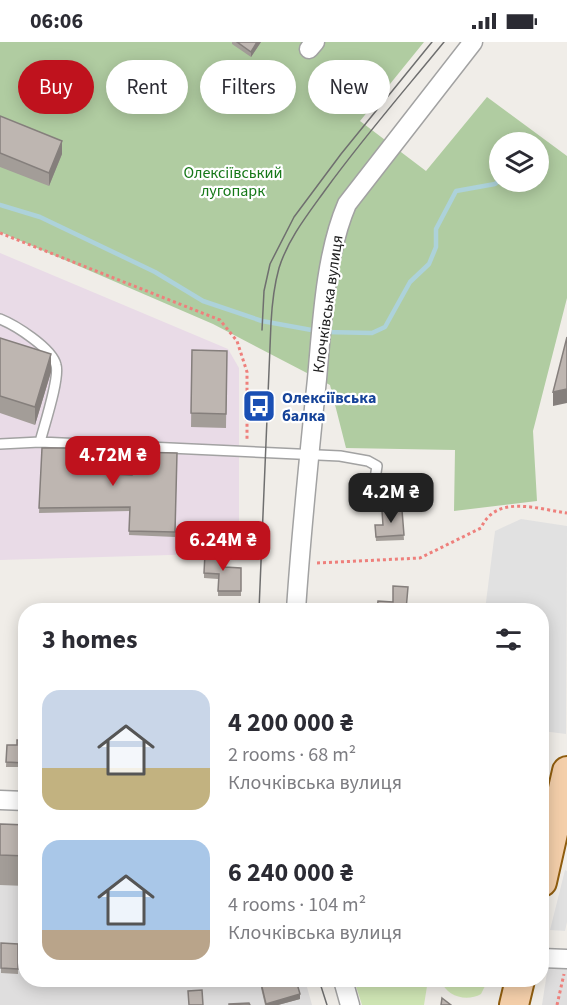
<!DOCTYPE html>
<meta charset="utf-8">
<style>
:root{--surface:#fff;--page:#f2f2f3;--text:#2b2b33;--muted:#7c7c81;--accent:#bf121d}
body{margin:0;font-family:"Source Sans 3",sans-serif;background:var(--page);color:var(--text);height:100vh;display:flex;flex-direction:column;font-size:22px;white-space:nowrap}
*{box-sizing:border-box;margin:0}
p{font-size:20px;color:var(--muted)}
.icon{flex:none;width:33px;height:33px;fill:none;stroke:currentColor;stroke-width:2;stroke-linecap:round;stroke-linejoin:round}
.map{position:relative;flex:1;overflow:hidden}
.drawer{position:absolute;left:18px;top:561px;width:531px;height:384px;display:flex;flex-direction:column;background:var(--surface);border-radius:24px;box-shadow:0 3px 15px #0003}
.drawer>*{flex:none}
.top-card{position:absolute;left:18px;top:18px;width:531px;height:54px;display:flex;gap:12px}
.fabs{position:absolute;left:489px;top:90px;display:grid;gap:12px}
.fabs a{display:grid;place-items:center;width:60px;height:60px;border-radius:50%;background:var(--surface);box-shadow:0 3px 15px #0003;font-size:30px}
.price{position:absolute;translate:-50% -51px;padding:0 14px;border-radius:12px;background:var(--accent);color:#fff;font-size:20px;line-height:39px;filter:drop-shadow(0 2px 3px #0008)}
.price::after{content:'';position:absolute;left:50%;top:36px;width:18px;height:14px;margin-left:-9px;background:inherit;clip-path:polygon(0 0,100% 0,50% 100%)}
.price.active{background:#222;color:#fff}
ul{padding:0;list-style:none}
li{display:flex;align-items:center;gap:18px;height:150px;padding:0 24px}
li span{display:grid;place-items:center;flex:none;width:168px;height:120px;border-radius:18px;color:#555}
li>.icon{margin-inline-start:auto}
span .icon{width:72px;height:72px;fill:#fffc;stroke-width:1}
li b{font-size:26px}
h2{display:flex;justify-content:space-between;align-items:center;height:72px;padding:0 24px;font-size:26px}
.tag{padding:0 21px;border-radius:27px;background:var(--surface);box-shadow:0 3px 15px #0003;font-size:21px;line-height:54px}
.tag.active{background:var(--accent);color:#fff}
.status{display:flex;justify-content:space-between;align-items:center;height:42px;padding:0 30px;background:var(--surface);direction:ltr}
.status svg{height:16px;fill:currentColor}
.map>svg:first-child{display:block}
.residential{fill:#dfdede}
.industrial{fill:#e9dbe7}
.grass{fill:#cfe5b4}
.forest{fill:#b0cca1;fill-rule:evenodd}
.parking{fill:#e1e1e1}
.lines{fill:none;stroke-linecap:round;stroke-linejoin:round}
.stream{stroke:#add2da;stroke-width:4.5}
.lane-casing{stroke:#a2a2a2;stroke-width:12}
.street-casing{stroke:#a2a2a2;stroke-width:21}
.primary-casing{stroke:#905d0e;stroke-width:32}
.path{stroke:#ee807c;stroke-width:3;stroke-dasharray:3 3;stroke-linecap:butt}
.lane{stroke:#fff;stroke-width:9}
.street{stroke:#fff;stroke-width:18}
.primary{stroke:#f4cfaa;stroke-width:28}
.tram{stroke:#6f6f6f;stroke-width:1.5}
.wall{fill:#a39d98}
.shaded-wall{fill:#857f7c}
.building{fill:#beb6b1;stroke:#857f7c;stroke-width:1.5}
.labels{text-anchor:middle;stroke-width:4.5;stroke-linejoin:round;paint-order:stroke}
.park-label{font-size:16px;fill:#167818;stroke:#fff}
.street-label{font-size:16px;fill:#212121;stroke:#fff}
.transit-label{font-size:16px;font-weight:bold;fill:#164399;stroke:#fff;text-anchor:start}
</style>
<div class="status"><b>06:06</b><svg viewBox="0 0 49 12"><path d="M0 12V9h3v3zM5 12V6h3v6zM10 12V3h3v9zM15 12V0h3v12zM26 1h20v11H26zM47 4h2v5h-2z"/></svg></div>
<div class="map">
<svg width="567" height="963" viewBox="0 0 567 963">
<rect width="100%" height="100%" fill="#f0ede8"/>
<path class="residential" d="M0,781L25,782L26,938H305L312,963H0Z
M548,924L567,925V963H542Z"/>
<path class="industrial" d="M0,211L228,307L239,326V511L0,518Z"/>
<path class="grass" d="M354,938H428L424,963H362Z
M441,938H482L485,944L481,952C467,960 446,955 441,938Z"/>
<path class="forest" d="M0,0H424L360,79L426,129L487,55L567,114V256L533,389L537,459L454,469L455,408L346,406L330,343L213,282L0,190ZM500,100H538V140H500Z"/>
<path class="parking" d="M521,477L567,484L566,692L542,689V568H485L495,489Z
M565,828L567,829V880L565,889L550,888Z"/>
<g class="lines">
<path class="stream" d="M0,163L40,175L155,230L203,259L262,279L317,289
M325,290L372,291L385,285L410,240L429,222L436,205V187L456,149L495,142L500,138"/>
<g class="lane-casing">
<path id="lane" d="M0,277C15,283 52,306 56,323C60,336 44,384 40,400
M0,402L40,400L340,414L368,419L377,424L373,450"/>
</g>
<g class="street-casing">
<path id="street" d="M309,7L315,0
M296,568C301,491 309,414 317,337C322,282 325,213 347,162L473,0
M0,758L26,759
M542,916L567,917
M343,938L350,963"/>
</g>
<g class="primary-casing">
<path id="primary" d="M542,840L567,729
M514,963L520,938"/>
</g>
<path class="path" d="M0,191L220,278L237,299L247,330V398
M317,521L420,516L481,486C496,452 537,467 567,471
M557,963L564,932"/>
<use href="#lane" class="lane"/>
<use href="#street" class="street"/>
<use href="#primary" class="primary"/>
<path class="tram" d="M262,288L264,249L270,222L294,175L341,112L432,0
M259,568L271,281C272,262 274,244 279,226C288,197 308,172 326,147C363,96 404,49 444,0
M319,938L327,963"/>
</g>
<path class="wall" d="M232,0H261L251,15L232,2Z
M0,74L62,112L49,144L0,125Z
M0,296L51,330L35,383L0,371Z
M192,308L227,309L226,386L191,385Z
M42,406L88,431L132,433L177,411L175,495L129,493L130,469L39,471Z
M402,468L404,498L376,499L375,483H382Z
M225,525L241,526V554H218V537L204,536V531Z
M26,698V725H6L7,703H17Z
M0,782L26,783V844L0,843Z
M1,901L18,902V932L1,931Z
M450,938H465L464,944L450,941Z
M261,941L300,957L278,963H265L261,946Z"/>
<path class="shaded-wall" d="M257,0H261L251,15V10Z
M62,99V112L49,144V131Z
M51,312V330L35,383V365Z
M567,347V361L553,364V350Z
M300,952V957L278,963H266V962Z"/>
<path class="building" d="M237,0H257L251,10Z
M0,74L62,99L49,131L0,111Z
M567,295V347L553,350Z
M0,296L51,312L35,365L0,354Z
M192,308L227,309L226,372L191,371Z
M42,406H88V431L132,433V410L177,411L175,490L129,489L130,465L39,466Z
M402,468L404,493L376,495L375,483H383L382,469Z
M205,511L226,512L225,525L241,526V549H218L219,532L204,531Z
M393,544L408,545L406,568H377L378,559L393,560Z
M17,698H26V721L6,720L7,703H17Z
M0,782L26,783V814L0,813Z
M1,901L18,902V927L1,926Z
M274,938H296L300,952L266,962L261,941Z
M202,948L203,963H189L188,949Z
M442,956L451,963H441Z
M249,961L250,963H229V962Z"/>
<defs>
<g id="bus-square" transform="scale(1.725)"><rect x="-9" y="-9" width="18" height="18" rx="4" fill="#1a4fb4" stroke="#fff"/><path d="M-5-6H5V4H4V6H2V4H-2V6H-4V4H-5ZM-3.5-4V0h7V-4ZM-3.5 1.2v1.5H-2V1.2ZM2 1.2v1.5H3.5V1.2Z" fill="#fff"/></g>
</defs>
<g fill-rule="evenodd">
<use href="#bus-square" x="259" y="364"/>
</g>
<g class="labels">
<g class="park-label">
<text x="233" y="136">Олексіївський<tspan x="233" dy="18">лугопарк</tspan></text>
</g>
<g class="street-label">
<text transform="translate(327 262) rotate(-82)" y="6">Клочківська вулиця</text>
</g>
<g class="transit-label">
<text x="282" y="361">Олексіївська<tspan x="282" dy="18">балка</tspan></text>
</g>
</g>
</svg>
<div class="fabs">
<a><svg class="icon" aria-label="layers" viewBox="0 0 24 24"><path d="M12 4l9 5-9 5-9-5zM3 14l9 5 9-5"/></svg></a>
</div>
<b class="price" style="left:113px;top:445px">4.72M ₴</b>
<b class="price active" style="left:391px;top:482px">4.2M ₴</b>
<b class="price" style="left:223px;top:530px">6.24M ₴</b>
<div class="top-card">
<a class="tag active">Buy</a>
<a class="tag">Rent</a>
<a class="tag">Filters</a>
<a class="tag">New</a>
</div>
<section class="drawer">
<h2>3 homes<svg class="icon" aria-label="filters" viewBox="0 0 24 24"><path d="M4 7h16M4 17h16"/><circle cx="9" cy="7" r="2"/><circle cx="15" cy="17" r="2"/></svg></h2>
<ul>
<li><span style="background:linear-gradient(#c9d6e8 65%,#c2b280 0)"><svg class="icon" aria-label="home" viewBox="0 0 24 24"><path d="M3 11l9-7 9 7M6 9v11h12V9"/></svg></span><div><b>4 200 000 ₴</b><p>2 rooms · 68 m²</p><p>Клочківська вулиця</p></div></li>
<li><span style="background:linear-gradient(#a9c7e8 75%,#b9a48a 0)"><svg class="icon" aria-label="home" viewBox="0 0 24 24"><path d="M3 11l9-7 9 7M6 9v11h12V9"/></svg></span><div><b>6 240 000 ₴</b><p>4 rooms · 104 m²</p><p>Клочківська вулиця</p></div></li>
</ul>
</section>
</div>
